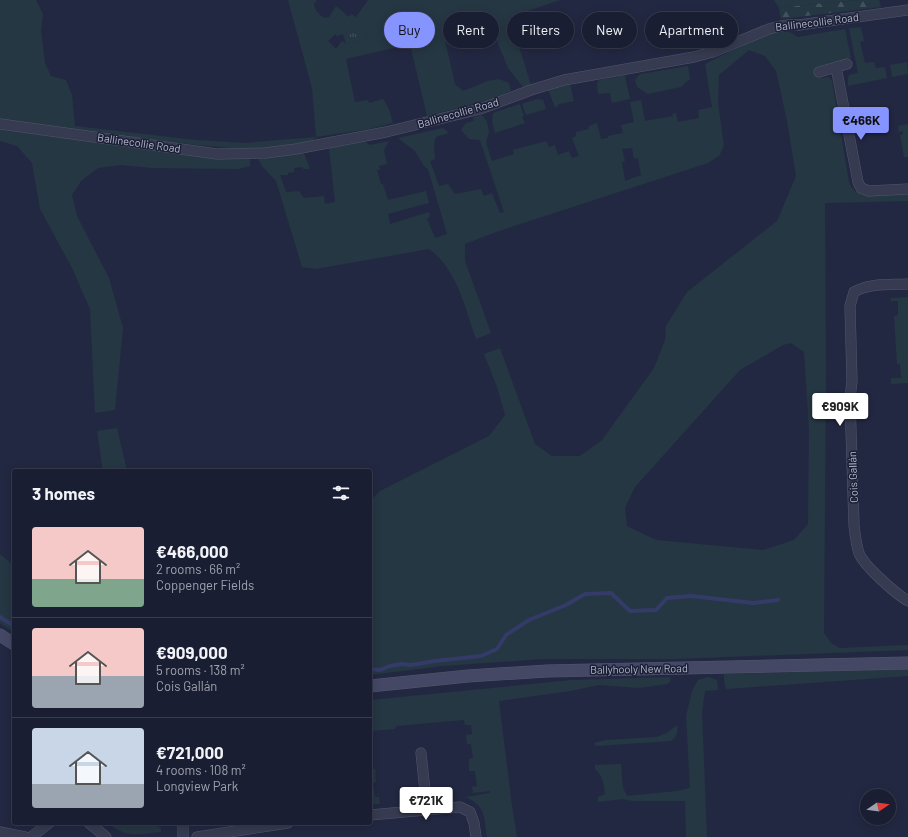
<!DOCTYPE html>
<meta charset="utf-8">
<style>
:root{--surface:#1a1e32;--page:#23273a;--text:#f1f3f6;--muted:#9fa2ac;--line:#383c4d;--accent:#8694ff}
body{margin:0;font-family:Barlow,sans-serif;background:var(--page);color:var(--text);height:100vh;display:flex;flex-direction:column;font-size:15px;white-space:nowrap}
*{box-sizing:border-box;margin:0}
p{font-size:13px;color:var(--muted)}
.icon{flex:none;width:22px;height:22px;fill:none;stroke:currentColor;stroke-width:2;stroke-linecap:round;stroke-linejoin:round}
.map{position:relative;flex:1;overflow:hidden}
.sheet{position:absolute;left:12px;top:469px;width:360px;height:356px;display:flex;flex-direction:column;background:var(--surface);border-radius:4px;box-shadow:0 2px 10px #0003,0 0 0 1px var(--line)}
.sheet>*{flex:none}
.top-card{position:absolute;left:384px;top:12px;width:380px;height:36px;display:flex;gap:8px}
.needle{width:26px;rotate:77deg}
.buttons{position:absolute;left:860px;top:789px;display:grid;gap:8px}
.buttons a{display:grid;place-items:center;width:36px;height:36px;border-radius:50%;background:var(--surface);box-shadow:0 2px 10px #0003,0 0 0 1px var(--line);font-size:20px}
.price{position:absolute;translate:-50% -34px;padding:0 9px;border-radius:4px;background:#fff;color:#222;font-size:13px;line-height:26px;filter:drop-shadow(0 1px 2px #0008)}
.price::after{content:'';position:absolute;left:50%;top:24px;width:12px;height:9px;margin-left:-6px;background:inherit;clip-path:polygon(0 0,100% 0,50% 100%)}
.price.current{background:var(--accent);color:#111}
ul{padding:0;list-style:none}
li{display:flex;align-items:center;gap:12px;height:100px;padding:0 20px}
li+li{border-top:1px solid var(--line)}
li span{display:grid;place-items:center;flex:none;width:112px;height:80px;border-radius:4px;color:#555}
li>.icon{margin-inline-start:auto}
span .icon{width:48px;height:48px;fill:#fffc;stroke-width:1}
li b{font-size:17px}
h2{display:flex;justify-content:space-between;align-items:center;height:48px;padding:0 20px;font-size:17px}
.pill{padding:0 14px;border-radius:18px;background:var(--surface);box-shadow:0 2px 10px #0003,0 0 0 1px var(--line);font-size:14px;line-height:36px}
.pill.current{background:var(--accent);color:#111}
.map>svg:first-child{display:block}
.green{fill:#253743;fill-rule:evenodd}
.forest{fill:url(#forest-firs)}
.park{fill:url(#park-tufts)}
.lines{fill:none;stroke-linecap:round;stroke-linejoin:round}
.stream{stroke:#343b68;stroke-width:4}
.minor-casing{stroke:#52566c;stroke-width:11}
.secondary-casing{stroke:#52566c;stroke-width:13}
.minor{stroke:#373b51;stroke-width:10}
.secondary{stroke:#454865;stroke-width:12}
.labels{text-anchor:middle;stroke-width:3;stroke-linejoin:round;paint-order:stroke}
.street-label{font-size:11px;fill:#b4b7cc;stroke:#1c2037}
</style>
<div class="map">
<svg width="908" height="837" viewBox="0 0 908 837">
<defs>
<pattern id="forest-firs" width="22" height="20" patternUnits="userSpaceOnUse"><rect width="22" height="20" fill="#253743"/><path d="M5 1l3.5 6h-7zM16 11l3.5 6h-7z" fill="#42525d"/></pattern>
<pattern id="park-tufts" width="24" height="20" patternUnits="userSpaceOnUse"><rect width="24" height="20" fill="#253743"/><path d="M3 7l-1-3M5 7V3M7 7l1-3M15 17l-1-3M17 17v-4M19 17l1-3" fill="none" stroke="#42525d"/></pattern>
</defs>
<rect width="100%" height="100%" fill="#232842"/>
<path class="green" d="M0,0H36L43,14L41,30L45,63L51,76L66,80L72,95L75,126L195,140L243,143L316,137L312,88L288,0H317L314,4C315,11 319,15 325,18L329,17L336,6L349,17L351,14L356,17L368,0H560L510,17L531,85L523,87L508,68L497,41L491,22L444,35L455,84L463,91L488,81L499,79L509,83L511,91L485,101L427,116L410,44L346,59L355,102L368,100L369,103L383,99L389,109L393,123L369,129L316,137L311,142L265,148H232L197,145L57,128L0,119ZM364,29L367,39L346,44L342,41L336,49L328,41L335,34L337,36Z
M774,0H860L814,4L779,8Z
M861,27L864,41L860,42L865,63L874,62L876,68L885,67L887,78L848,86V78L849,75L858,73L849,28Z
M845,29L851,58L816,67L818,78L829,77L832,81L849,182C851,186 853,191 857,192C866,197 896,193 908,193V201L825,203L826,370L824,633L831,643L840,648L908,645V650L675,659H543L443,666L370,675V501L380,491L489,436L505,415L497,387L484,354L500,348L535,444L552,456H580L602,440L654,368L665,340L666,326L687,292L777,221L796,176L787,121L776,71L765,56L749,50L719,75L718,103L724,146L719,156L708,163L496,232L465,244V261L491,333L476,339C465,308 457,269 429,249L316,269L302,267L276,181L262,166L258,159L304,153L310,169H303V167L294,168V172L288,173V175H280L286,192L299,191L304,198L324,196L325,204L335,202L329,148L365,142L370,145L389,141L384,150L387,164L379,166L380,170H377L381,184H383L388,200L426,191L429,203L388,214L390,224L429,212L430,216L427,219L435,238L447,234L428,169L424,166L415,151L398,138L443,128L449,133L436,137L434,144L435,159L430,161L439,186L448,184L455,194L481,189L484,196L492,193L500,213L504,212L480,140L469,139L461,130L466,123L474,121L473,117L482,115L487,122L489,132L486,143L492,161L514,154L513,150L546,141L549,147L555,145L558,155L569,151L572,158L579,156L572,138L576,136V132L589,129V126L597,123L601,139L608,138V136L623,133L621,125L634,122L630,102L641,100L645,121L673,116L672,114L676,113L678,122L699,118L698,110L712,107L705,64C721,56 769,30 783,30C789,31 793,33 797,37ZM632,148L634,159L638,158L641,175L625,181L622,162L625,161L622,149ZM791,343L804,352L809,430L808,524L794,540L763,550L656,540L627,526L625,508L635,487L740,370L783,345Z
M907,62L908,74L892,77L890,65Z
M688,66L690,79L681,87L648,94L637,87L635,80L640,74Z
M625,75L630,99L612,103L610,93L598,94L597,83L599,80Z
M570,84L574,101L559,104L555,108L548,89Z
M537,99L543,100L546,109L526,115L522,104Z
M520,104L524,116L522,117L525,123L495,133L492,121L493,113Z
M908,124V157H904L900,135L903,134V131L899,132L898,126Z
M0,129L217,159H250V166L239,169L152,168L121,165L98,168L81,181L72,195L77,216L109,278L123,328L115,410L95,413L90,309L72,268L40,209L32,163L17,146L0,141Z
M908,297V383L891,384V378H901L900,364H897L894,316L898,315V301H891V298Z
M117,428L127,471H103L97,431Z
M0,554L14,566V633L0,623Z
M908,669V676L726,689L724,681V674Z
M670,677L671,681L667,684L639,688L599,685L570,691L499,701L512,806L517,837H487C484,818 486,806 466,797L490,793V791L473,793L472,787L477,786L475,771H469V759L473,758L471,744H467L466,735L472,734L471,725H465L464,720L396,726L395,729L370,731V700L572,680Z
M708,677L717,680L718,690L705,691L702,712L707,837H686L685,801H633L622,799L598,802V797L605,794C604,785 603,775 595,769V765L621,764L623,788L627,796L677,791L690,788L686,716L692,691L698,680Z
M677,725C678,733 677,736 671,741L596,746L594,743L606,740L657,737L667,733Z
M370,762L371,769H375L376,782L373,783L375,797H379L380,804H370Z
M109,823H151L161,828V832C148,833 132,837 120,831C116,829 112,826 109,823Z"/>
<path class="forest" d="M860,0H879L881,7L781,19L779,8L814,4Z"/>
<path class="park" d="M364,29L367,39L346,44L343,34Z"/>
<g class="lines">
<path class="stream" d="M0,617L14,626
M370,669L380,670L390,666L402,664L411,665L435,661L481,656L497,649L506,635L529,620L566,605L585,594L611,593L630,611L656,610L667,598L691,596L753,603L778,600"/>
<g class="minor-casing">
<path id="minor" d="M836,67L858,182L861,188L869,191L908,189
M819,72L847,64
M0,124L217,154L265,153L296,149L386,132L480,109L531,90L564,80L694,57L713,52L769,29C779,26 789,24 799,25L908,10
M908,284C890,285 869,283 854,292L850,306L852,381L850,399L854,525C855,534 856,544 859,553C863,565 896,594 908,601
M421,753L427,810
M370,815L460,807L470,812L474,823L476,837
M89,823L106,837
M183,823V837
M0,832L25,837
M31,837L49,823
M197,837L288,823"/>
</g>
<g class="secondary-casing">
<path id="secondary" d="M0,635L14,644
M370,686L468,676L547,671L908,663"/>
</g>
<use href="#minor" class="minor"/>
<use href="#secondary" class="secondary"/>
</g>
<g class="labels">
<g class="street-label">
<text transform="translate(817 22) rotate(-7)" y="4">Ballinecollie Road</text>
<text transform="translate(458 113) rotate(-16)" y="4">Ballinecollie Road</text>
<text transform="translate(139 143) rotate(8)" y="4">Ballinecollie Road</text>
<text transform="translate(853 477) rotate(-92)" y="4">Cois Gallán</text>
<text transform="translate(639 669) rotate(-1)" y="4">Ballyhooly New Road</text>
</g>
</g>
</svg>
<div class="buttons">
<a><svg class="needle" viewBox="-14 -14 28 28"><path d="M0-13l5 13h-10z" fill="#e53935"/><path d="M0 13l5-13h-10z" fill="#9fa2ac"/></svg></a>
</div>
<b class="price current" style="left:861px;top:141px">€466K</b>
<b class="price" style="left:840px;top:427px">€909K</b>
<b class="price" style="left:426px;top:821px">€721K</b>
<div class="top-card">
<a class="pill current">Buy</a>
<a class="pill">Rent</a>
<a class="pill">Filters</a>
<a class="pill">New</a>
<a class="pill">Apartment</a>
</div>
<section class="sheet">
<h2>3 homes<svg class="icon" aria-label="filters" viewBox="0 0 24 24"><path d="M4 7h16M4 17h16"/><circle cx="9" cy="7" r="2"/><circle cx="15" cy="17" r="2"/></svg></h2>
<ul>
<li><span style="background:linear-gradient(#f6c9c9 65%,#7fa58c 0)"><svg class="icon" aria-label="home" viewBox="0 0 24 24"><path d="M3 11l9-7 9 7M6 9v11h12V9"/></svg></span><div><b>€466,000</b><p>2 rooms · 66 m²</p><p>Coppenger Fields</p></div></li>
<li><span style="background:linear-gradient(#f6c9c9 60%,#9aa5b1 0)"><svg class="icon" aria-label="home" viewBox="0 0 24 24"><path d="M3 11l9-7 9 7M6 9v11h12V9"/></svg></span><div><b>€909,000</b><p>5 rooms · 138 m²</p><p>Cois Gallán</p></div></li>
<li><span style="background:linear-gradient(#c9d6e8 70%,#9aa5b1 0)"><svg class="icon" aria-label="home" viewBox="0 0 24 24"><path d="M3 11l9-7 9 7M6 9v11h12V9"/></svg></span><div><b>€721,000</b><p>4 rooms · 108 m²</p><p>Longview Park</p></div></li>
</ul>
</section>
</div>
